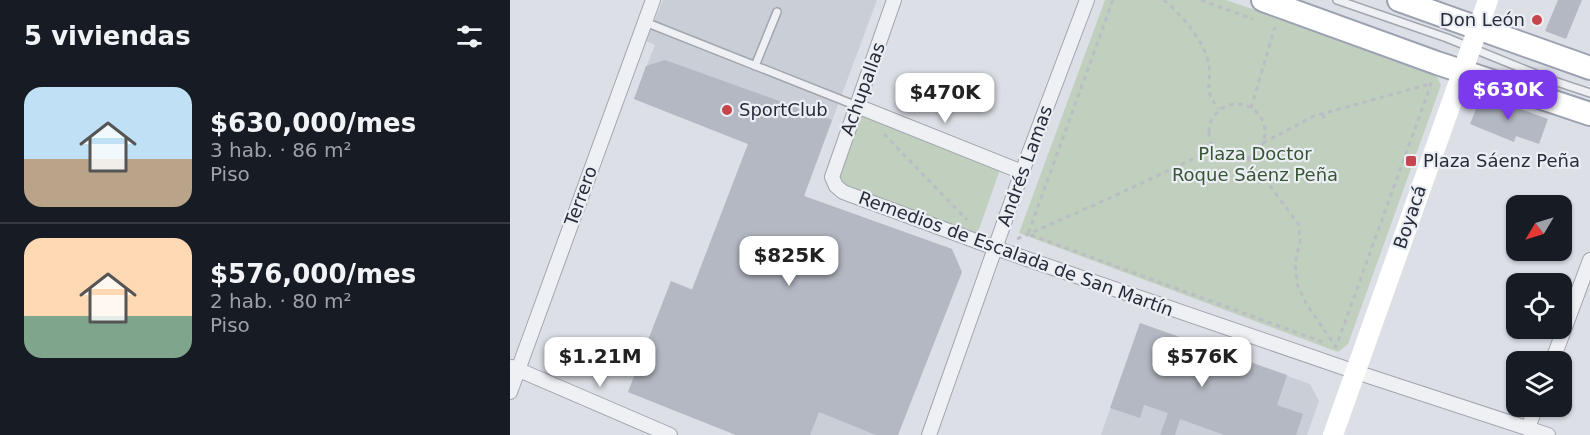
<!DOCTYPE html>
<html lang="es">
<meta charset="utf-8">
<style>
:root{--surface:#171b24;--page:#242831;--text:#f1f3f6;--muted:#9ea1a6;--line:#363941;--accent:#7c3aed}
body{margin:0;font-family:"DejaVu Sans",sans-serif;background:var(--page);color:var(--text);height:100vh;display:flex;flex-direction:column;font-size:22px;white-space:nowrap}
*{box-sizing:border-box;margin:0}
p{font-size:20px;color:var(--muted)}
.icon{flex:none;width:33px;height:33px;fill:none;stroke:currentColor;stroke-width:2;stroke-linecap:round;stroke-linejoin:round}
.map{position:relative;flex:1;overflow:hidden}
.details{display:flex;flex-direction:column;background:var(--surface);width:510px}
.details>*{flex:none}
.needle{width:39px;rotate:232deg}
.fabs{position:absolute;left:996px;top:195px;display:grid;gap:12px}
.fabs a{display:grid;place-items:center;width:66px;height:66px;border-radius:12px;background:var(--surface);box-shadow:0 2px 4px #0004;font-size:30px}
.price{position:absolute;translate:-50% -51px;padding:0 14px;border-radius:12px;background:#fff;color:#222;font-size:20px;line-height:39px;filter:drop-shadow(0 2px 3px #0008)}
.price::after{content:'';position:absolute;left:50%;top:36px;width:18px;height:14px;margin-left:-9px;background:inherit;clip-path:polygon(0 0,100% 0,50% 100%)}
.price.selected{background:var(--accent);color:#fff}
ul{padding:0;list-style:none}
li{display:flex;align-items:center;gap:18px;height:150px;padding:0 24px}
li+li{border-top:2px solid var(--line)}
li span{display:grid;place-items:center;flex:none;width:168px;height:120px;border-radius:18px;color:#555}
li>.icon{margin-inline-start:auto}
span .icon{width:72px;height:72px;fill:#fffc;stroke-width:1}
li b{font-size:26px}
h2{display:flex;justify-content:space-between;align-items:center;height:72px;padding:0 24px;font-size:26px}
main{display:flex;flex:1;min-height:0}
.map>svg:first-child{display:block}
.built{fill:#caced7}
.green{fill:#c0cfbe}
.building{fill:#b4b8c2}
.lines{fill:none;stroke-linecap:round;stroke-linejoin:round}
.lane-casing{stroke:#a2a6af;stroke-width:10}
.street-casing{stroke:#a2a6af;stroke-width:16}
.primary-casing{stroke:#9ca2b1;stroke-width:26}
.path{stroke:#bbbdc4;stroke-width:3;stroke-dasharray:4.5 4.5;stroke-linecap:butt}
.lane{stroke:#eff0f4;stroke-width:7}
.street{stroke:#eff0f4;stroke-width:14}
.secondary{stroke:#fff;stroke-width:20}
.primary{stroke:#fff;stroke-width:22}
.poi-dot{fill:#c7454c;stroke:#ebeef3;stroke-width:2}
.labels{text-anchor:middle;stroke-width:4.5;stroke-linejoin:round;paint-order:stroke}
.poi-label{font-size:18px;fill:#272c3b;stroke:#ebeef3;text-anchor:start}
.street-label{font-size:18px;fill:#272c3b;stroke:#ebeef3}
.park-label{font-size:18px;fill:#385635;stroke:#ebeef3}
</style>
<main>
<section class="details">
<h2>5 viviendas<svg class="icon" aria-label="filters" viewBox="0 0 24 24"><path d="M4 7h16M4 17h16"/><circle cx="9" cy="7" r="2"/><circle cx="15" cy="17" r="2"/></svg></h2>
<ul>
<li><span style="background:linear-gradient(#bfe0f5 60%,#b9a48a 0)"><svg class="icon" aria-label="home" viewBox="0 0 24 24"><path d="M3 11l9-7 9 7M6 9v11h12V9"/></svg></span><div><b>$630,000/mes</b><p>3 hab. · 86 m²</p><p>Piso</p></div></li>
<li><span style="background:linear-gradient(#ffd9b3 65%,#7fa58c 0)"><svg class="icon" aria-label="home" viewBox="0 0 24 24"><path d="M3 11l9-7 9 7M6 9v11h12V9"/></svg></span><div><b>$576,000/mes</b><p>2 hab. · 80 m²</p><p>Piso</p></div></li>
</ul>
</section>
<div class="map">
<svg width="1080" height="435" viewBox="0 0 1080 435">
<rect width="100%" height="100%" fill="#dcdfe6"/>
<path class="built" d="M153,0H367L294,196L442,249L388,435H226L118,392L161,281L182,289L238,144L124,99L145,45L136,41Z
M630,323L800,384L809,401L797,435H591Z"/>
<path class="green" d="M595,0H716L924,71L931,85L838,344L828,352L509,233Z
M351,105L494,158L467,235L323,183Z"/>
<path class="building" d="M1048,0H1072L1056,39L1035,31Z
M155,60L322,120L294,196L442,249L452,272L388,435H366L309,412L300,435H226L118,392L161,281L182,290L238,144L124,99L136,66Z
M975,96L1038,119L1029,144L1006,136L1004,142L960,124L970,99Z
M630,323L777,375L767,405L793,414L786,435H714L670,419L665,435H650L658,413L634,405L630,418L600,408Z"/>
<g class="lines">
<g class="lane-casing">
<path id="lane" d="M827,0L937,38L1038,79L1080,93
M135,22L347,106
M245,66L267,12"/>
</g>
<g class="street-casing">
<path id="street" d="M384,0L322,177L326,186L333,192L485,248L846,372L1038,435
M347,106L512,172
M1042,362L1080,260
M2,367L160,435
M0,392L143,0
M1018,428L1026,406
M419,435L512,172L577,0"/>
</g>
<g class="primary-casing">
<path id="primary" d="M753,0L927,63L1080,114
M889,0L1080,68"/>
</g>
<path class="path" d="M603,0L518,234L815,343
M654,0C670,13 696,43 699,65C702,87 692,88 709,109
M691,0L743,19
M699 132a28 28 0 1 1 56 0a28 28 0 1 1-56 0Z
M741,108L765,27
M813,114L815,121
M374,134L457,220
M753,143L804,116L920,84
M737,158L752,175L789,225L790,243L785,262L787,284L797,305L826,347
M507,239L600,198L704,149
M824,346L826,347L921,84L918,83"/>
<use href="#lane" class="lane"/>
<use href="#street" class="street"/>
<path class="secondary" d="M823,435L978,0"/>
<use href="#primary" class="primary"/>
</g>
<g class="poi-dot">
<circle cx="1027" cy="20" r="6"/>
<circle cx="217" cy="110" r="6"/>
<rect x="895" y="155" width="12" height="12" rx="3"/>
</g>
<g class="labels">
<g class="poi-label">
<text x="1015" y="26" text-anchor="end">Don León</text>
<text x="229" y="116">SportClub</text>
<text x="913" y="167">Plaza Sáenz Peña</text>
</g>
<g class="street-label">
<text transform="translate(353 89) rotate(-70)" y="6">Achupallas</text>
<text transform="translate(515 166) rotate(-70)" y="6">Andrés Lamas</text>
<text transform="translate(71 196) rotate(-70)" y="6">Terrero</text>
<text transform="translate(900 217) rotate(-71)" y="6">Boyacá</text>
<text transform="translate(506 254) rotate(20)" y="6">Remedios de Escalada de San Martín</text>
</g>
<g class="park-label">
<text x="745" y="160">Plaza Doctor<tspan x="745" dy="21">Roque Sáenz Peña</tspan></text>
</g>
</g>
</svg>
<div class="fabs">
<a><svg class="needle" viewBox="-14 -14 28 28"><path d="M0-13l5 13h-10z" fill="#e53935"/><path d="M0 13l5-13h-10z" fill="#9ea1a6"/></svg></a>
<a><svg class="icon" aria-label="locate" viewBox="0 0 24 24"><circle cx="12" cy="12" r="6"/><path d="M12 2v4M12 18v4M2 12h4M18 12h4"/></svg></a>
<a><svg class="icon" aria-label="layers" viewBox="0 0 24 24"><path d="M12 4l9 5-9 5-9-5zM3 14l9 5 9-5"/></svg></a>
</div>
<b class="price selected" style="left:998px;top:121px">$630K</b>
<b class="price" style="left:435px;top:124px">$470K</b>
<b class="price" style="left:279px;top:287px">$825K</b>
<b class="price" style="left:90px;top:388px">$1.21M</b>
<b class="price" style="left:692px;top:388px">$576K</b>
</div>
</main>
